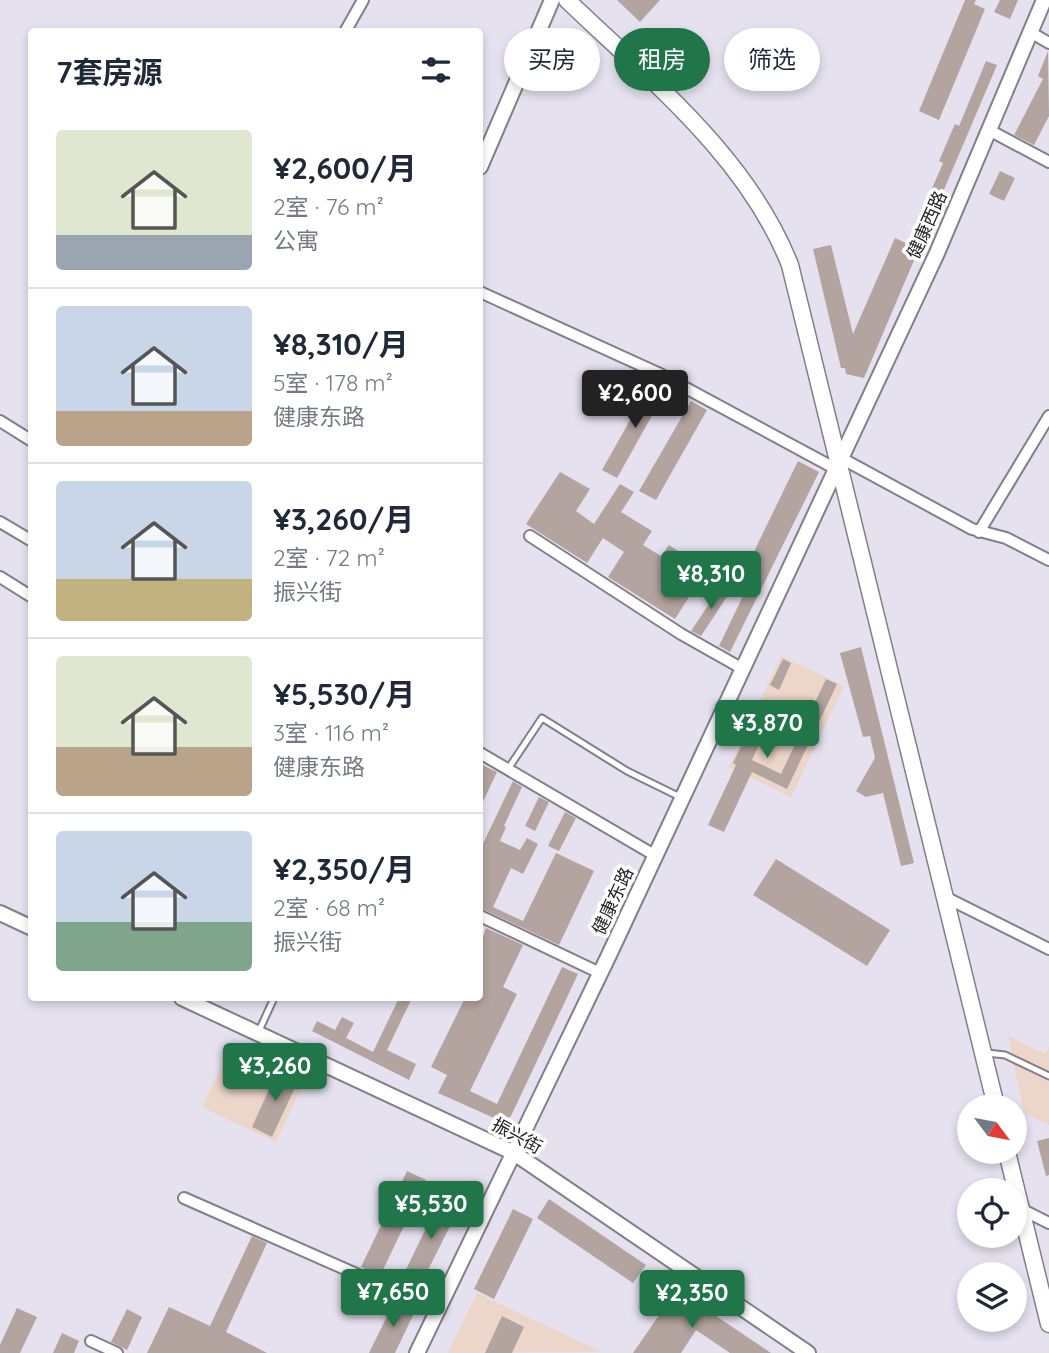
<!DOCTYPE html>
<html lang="zh">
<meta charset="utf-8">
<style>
:root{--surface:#fff;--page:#f6f6f7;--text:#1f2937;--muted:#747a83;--line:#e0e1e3;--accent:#217649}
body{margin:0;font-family:Quicksand,"Noto Sans SC",sans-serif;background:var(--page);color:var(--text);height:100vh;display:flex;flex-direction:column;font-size:26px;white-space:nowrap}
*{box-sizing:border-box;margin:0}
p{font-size:23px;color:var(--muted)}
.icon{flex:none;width:38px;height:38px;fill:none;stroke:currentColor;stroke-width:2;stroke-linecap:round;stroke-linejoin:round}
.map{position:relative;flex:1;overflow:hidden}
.panel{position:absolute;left:28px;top:28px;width:455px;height:973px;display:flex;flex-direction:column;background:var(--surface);border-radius:7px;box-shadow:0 4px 10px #0003}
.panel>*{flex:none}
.guide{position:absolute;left:504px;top:28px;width:439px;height:63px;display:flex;gap:14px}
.needle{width:46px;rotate:122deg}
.tools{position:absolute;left:957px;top:1094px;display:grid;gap:14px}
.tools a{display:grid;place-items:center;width:70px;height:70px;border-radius:50%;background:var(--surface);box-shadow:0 4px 10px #0003;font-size:35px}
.price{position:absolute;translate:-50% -60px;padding:0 16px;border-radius:7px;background:var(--accent);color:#fff;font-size:23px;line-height:46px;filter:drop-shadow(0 2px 4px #0008)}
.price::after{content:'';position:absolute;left:50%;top:42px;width:21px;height:16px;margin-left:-10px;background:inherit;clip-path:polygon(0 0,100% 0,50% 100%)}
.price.current{background:#222;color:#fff}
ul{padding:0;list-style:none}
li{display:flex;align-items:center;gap:21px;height:175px;padding:0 28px}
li+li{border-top:2px solid var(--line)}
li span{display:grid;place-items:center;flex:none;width:196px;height:140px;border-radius:7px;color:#555}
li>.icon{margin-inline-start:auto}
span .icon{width:84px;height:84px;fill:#fffc;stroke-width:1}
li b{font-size:30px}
h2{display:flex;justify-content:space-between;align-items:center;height:84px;padding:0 28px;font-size:30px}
.pill{padding:0 24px;border-radius:32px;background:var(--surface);box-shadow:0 4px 10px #0003;font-size:24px;line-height:63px}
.pill.current{background:var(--accent);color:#fff}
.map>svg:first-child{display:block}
.commercial{fill:#ecd5c9}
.building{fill:#b3a4a0}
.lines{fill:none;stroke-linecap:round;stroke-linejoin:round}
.service-casing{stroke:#827e8a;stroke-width:9}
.minor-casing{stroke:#827e8a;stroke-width:14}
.tertiary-casing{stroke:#827e8a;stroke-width:18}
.secondary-casing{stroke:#827e8a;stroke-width:19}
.service{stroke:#fff;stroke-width:5}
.minor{stroke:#fff;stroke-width:10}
.tertiary{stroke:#fff;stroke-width:14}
.secondary{stroke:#fff;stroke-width:16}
.labels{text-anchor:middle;stroke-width:7;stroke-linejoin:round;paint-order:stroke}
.street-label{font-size:18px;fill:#201e23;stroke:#fff}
</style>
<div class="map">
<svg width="1049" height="1353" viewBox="0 0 1049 1353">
<rect width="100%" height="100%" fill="#e6e1ef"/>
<path class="commercial" d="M781,656L844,686L791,797L729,767Z
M1008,1036L1045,1054L1049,1047V1125L1024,1113Z
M232,1044L306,1079L276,1142L202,1107Z
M477,1293L602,1352L448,1353Z"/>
<path class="building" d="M617,0H660L640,22Z
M965,0H976L974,4L985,9L939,120L919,111Z
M1000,0H1018L1010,19L994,12Z
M1048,51L1049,116L1034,145L1014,135L1043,79L1038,76Z
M986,61L997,65L864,378L846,374L845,368H841L813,249L831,245L853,334L895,238L908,244L943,163L939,161L955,124L959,126Z
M1000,171L1015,178L1004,201L989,194Z
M652,381L667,389L617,478L602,470Z
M691,401L707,410L656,500L639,491Z
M798,461L819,472L730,652L719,646L754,573L746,568Z
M560,472L590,489L576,511L594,524L620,484L634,492L621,512L652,531L643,545L661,556L669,545L706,570L675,619L608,577L624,552L603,538L587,563L526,524Z
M721,586L730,592L701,636L691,631Z
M861,647L914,863L901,866L883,793L866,797L856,791L875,758L870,736L863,737L840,653Z
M783,659L791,663L779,690L770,685Z
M826,679L837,684L787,789L752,772L724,832L708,825L736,765L733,763L754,720L767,727L752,760L781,774Z
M480,764L497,772L480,808Z
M513,781L522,787L504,826L506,827L500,841L520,850L527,838L538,844L523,874L511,868L493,907L523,921L556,853L594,871L559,945L480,908V850Z
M539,797L549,802L535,831L525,826Z
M565,812L576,818L559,851L548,846Z
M776,859L890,930L867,966L753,895Z
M486,928L523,945L503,987L517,994L470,1091L497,1104L562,967L578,974L511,1116L503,1122L438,1093L447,1075L431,1067L465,998H480V946Z
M399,998H412L387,1050L416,1064L409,1080L312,1031L317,1021L335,1030L342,1017L354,1023L346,1038L373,1052Z
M278,1070L299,1079L272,1137L252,1127Z
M1049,1138V1175L1046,1176L1037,1141Z
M407,1171L426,1180L380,1276L361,1267Z
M444,1191L463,1200L417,1292L399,1284Z
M549,1199L646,1265L633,1283L537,1218Z
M513,1209L533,1219L494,1299L474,1289Z
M252,1236L267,1243L226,1332L267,1353H147L169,1307L210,1326Z
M677,1289L716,1316L771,1353H730L696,1330L681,1353H633Z
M395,1300L416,1309L395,1353H369Z
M17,1308L37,1317L20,1353H0V1345Z
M127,1309L142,1317L127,1350L111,1342Z
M502,1316L524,1327L512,1353H485Z
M62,1333L79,1341L74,1353H53Z"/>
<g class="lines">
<g class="service-casing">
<path id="service" d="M508,769L542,718L627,771L682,798
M258,1033L274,998
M987,1053L1005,1055L1049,1076"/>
</g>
<g class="minor-casing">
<path id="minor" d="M345,32L363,0
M1030,32L1049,43
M989,130L1049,162
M480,292L658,373L836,469
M0,421L32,441
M841,458L972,529L1006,538L1049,560
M0,522L32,541
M979,532L1049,416
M530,536L681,634L743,669
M0,577L32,597
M480,753L656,856
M945,897L1049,949
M480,916L600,973
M184,1198L438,1310
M1021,1209L1049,1223
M91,1341L117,1353"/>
</g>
<g class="tertiary-casing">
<path id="tertiary" d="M480,167L552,0
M0,913L32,928
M182,998L514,1153L808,1353
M417,1353L609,955L937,253L1044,0"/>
</g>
<g class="secondary-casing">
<path id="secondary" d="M567,0C649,79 747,156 790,265L996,1106
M1007,1152L1049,1324"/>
</g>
<use href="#service" class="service"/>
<use href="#minor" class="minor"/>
<use href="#tertiary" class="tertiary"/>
<use href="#secondary" class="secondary"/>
</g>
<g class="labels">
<g class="street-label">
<text transform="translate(927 225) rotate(-66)" y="6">健康西路</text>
<text transform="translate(613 901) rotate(-65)" y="6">健康东路</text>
<text transform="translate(517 1136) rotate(29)" y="6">振兴街</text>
</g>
</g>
</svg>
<div class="tools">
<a><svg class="needle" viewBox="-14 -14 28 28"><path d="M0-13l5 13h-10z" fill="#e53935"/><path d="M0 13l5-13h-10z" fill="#747a83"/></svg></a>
<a><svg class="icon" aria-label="locate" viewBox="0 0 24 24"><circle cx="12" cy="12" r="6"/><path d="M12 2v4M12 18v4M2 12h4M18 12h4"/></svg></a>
<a><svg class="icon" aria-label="layers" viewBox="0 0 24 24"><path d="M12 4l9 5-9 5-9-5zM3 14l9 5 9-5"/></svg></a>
</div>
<b class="price current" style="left:635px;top:430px">¥2,600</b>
<b class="price" style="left:711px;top:611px">¥8,310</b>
<b class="price" style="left:767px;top:760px">¥3,870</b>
<b class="price" style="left:275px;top:1103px">¥3,260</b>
<b class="price" style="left:431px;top:1241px">¥5,530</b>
<b class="price" style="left:393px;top:1329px">¥7,650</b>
<b class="price" style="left:692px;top:1330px">¥2,350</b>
<div class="guide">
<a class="pill">买房</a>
<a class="pill current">租房</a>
<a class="pill">筛选</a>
</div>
<section class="panel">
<h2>7套房源<svg class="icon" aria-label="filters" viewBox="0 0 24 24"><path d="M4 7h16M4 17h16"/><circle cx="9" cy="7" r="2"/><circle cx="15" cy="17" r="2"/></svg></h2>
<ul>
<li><span style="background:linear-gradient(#dfe7d0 75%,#9aa5b1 0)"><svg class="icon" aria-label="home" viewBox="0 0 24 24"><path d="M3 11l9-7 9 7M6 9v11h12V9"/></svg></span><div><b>¥2,600/月</b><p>2室 · 76 m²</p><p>公寓</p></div></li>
<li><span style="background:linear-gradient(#c9d6e8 75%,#b9a48a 0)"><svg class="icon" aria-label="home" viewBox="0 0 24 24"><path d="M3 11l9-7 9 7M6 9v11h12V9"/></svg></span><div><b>¥8,310/月</b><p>5室 · 178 m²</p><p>健康东路</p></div></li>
<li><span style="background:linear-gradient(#c9d6e8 70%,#c2b280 0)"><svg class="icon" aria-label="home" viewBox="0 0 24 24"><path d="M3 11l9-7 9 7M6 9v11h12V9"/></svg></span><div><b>¥3,260/月</b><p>2室 · 72 m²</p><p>振兴街</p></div></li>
<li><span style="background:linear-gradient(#dfe7d0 65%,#b9a48a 0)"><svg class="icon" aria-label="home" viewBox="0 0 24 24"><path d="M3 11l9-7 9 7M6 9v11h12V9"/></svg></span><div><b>¥5,530/月</b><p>3室 · 116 m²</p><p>健康东路</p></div></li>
<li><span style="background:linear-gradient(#c9d6e8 65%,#7fa58c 0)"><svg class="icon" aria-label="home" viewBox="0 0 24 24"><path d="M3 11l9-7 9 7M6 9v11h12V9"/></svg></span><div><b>¥2,350/月</b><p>2室 · 68 m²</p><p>振兴街</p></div></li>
</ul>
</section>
</div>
